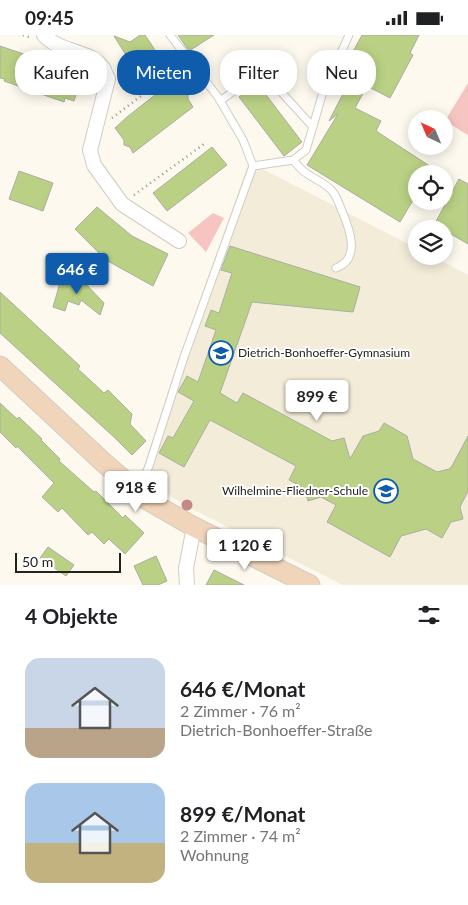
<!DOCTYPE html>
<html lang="de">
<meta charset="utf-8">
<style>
:root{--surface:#fff;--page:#f6f6f6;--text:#202124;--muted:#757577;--accent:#0e5cab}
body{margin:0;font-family:Lato,sans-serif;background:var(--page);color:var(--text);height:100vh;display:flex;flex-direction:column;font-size:19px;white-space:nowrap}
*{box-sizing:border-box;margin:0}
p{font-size:16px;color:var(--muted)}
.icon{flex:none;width:28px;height:28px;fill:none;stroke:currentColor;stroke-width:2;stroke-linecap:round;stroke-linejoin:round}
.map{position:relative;height:550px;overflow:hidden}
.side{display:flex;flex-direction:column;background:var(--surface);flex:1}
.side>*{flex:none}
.hud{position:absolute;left:15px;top:15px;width:439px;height:45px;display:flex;gap:10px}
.needle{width:32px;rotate:316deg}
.buttons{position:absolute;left:408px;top:75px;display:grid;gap:10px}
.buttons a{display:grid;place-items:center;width:45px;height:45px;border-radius:50%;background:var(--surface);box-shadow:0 2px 12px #0003;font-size:25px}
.scale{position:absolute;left:15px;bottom:12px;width:106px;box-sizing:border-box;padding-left:5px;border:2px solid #24221e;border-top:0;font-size:14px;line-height:18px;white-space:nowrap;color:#24221e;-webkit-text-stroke:4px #fff;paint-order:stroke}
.price{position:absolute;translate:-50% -42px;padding:0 11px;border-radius:5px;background:#fff;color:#222;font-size:16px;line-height:32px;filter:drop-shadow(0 1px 2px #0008)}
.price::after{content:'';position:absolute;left:50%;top:30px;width:15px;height:11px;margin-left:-8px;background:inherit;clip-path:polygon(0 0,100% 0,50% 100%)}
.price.active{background:var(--accent);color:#fff}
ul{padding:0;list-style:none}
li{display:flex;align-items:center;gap:15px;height:125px;padding:0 25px}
li span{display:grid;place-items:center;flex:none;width:140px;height:100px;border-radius:15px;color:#555}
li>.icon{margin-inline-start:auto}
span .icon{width:60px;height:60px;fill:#fffc;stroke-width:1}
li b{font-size:21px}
h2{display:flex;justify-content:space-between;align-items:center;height:60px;padding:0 25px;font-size:21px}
.chip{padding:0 18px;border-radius:20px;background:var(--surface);box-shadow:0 2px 12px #0003;font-size:18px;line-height:45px}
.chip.active{background:var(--accent);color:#fff}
.status{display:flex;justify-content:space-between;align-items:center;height:35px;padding:0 25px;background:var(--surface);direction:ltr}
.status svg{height:14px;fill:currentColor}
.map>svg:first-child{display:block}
.built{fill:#f2ecd9}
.green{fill:#f6c5c1}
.building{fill:#bad185;stroke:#aaada3}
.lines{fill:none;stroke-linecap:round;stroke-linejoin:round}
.lane-casing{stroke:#d1cdc2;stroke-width:9}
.street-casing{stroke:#d1cdc2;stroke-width:16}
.secondary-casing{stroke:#d1cdc2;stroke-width:21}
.path{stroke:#97948d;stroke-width:2.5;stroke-dasharray:1 4;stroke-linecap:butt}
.lane{stroke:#fff;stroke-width:7}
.street{stroke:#fff;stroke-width:14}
.secondary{stroke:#f1d5ba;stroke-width:19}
.tree{fill:#c28985}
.labels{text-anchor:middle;stroke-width:4;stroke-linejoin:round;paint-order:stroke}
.poi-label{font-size:12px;fill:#24221e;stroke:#fff;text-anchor:start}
</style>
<div class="status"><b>09:45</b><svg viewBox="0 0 49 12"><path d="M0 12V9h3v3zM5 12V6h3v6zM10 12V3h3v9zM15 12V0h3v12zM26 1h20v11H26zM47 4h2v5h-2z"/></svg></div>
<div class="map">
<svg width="468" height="550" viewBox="0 0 468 550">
<rect width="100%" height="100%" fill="#fdf9ee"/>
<path class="built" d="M249,127L416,213V221H432L468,240V550H343L192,474L156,452L141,440L180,320Z"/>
<path class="green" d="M468,48V100L445,86Z
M213,178L224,183L206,217L188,198Z"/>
<path class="building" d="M140,0H145L161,24L138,39L114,1L130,7Z
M178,0H214L189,16Z
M362,0H419L410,18L413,20L390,63L367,51L355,73L381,86L376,96L442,139H416V160L400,187L307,130L338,79L329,86L346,53L336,48Z
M0,11L83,39L74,66L65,63L64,67L4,46L5,44L0,43Z
M174,47L183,59L188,60V64L193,72L133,118L130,112L124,110V105L115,93L127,82L160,56L166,53L167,54Z
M257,48L302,107L284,121L239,62Z
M212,112L227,130L167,176L153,158Z
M19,136L53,148L43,176L9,164Z
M459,144L468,149V209L444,195V194L434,190Z
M97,172L132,201L168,219L153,251L106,225L75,194Z
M230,211L360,252L353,277L252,267L220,358L237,368L243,358L332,406L344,403L350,424L363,401L379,396L384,388L407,401L413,424L437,437L449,434L452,431L468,401V456L460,472L463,484L451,487L442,503L426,494L401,501L390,522L327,487L336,470L321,462L308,466L304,453L289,445L296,431L210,385L184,432L159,418L168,401L173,403L194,366L178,357L187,341L198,347L216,295L205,291L211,275L219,278L232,238L221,235Z
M77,240L104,268L100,280L81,265L79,270L68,266L65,276L53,272L62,241L74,244Z
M0,257L80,331L78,334L104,358L108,355L132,379L130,389L146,406L132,420L115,403L0,298Z
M0,368L17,384L19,382L42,404L41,405L60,424L59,426L94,457L96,456L123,483L125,480L144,498L125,519L109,504L104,509L92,497L88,500L62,473L58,477L42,462L54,448L17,411L16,413L0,397Z
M48,512L74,530L66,541L40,523Z
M156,521L167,546L158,550H143L134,531Z
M214,535L244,550H206Z"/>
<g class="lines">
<g class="lane-casing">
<path id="lane" d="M220,66L262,36L313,92
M293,125C297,129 301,135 306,138C314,144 326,148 332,156C337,161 339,170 342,176C350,195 361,224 336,233
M253,131L293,125L306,115L323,57L349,0
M138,457L149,431L184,322L253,131L243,105L218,62L170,0"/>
</g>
<g class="street-casing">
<path id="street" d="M44,0C60,18 89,14 103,33C105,36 106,41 108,44L90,115L94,130L122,169L179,206
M187,550L186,533L194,492"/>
</g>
<g class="secondary-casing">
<path id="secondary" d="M0,331L103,427L147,465L194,492L310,550"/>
</g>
<path class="path" d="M23,0L29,2L31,0
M112,83L166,42
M134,160L204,109"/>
<use href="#lane" class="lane"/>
<use href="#street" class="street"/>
<use href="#secondary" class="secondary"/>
</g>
<circle class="tree" cx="187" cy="470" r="5.5"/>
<defs>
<g id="school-ring" transform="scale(1.25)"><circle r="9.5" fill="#fff" stroke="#0e5cab" stroke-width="1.5"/><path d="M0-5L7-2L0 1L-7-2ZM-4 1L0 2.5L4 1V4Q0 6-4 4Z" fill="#0e5cab"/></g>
</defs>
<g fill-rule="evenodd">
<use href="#school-ring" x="221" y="318"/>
<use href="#school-ring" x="386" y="456"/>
</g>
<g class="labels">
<g class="poi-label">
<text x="238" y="322">Dietrich-Bonhoeffer-Gymnasium</text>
<text x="368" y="460" text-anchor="end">Wilhelmine-Fliedner-Schule</text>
</g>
</g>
</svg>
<div class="buttons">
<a><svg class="needle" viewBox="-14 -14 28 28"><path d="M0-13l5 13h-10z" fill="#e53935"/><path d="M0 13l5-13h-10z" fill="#757577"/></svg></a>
<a><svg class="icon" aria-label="locate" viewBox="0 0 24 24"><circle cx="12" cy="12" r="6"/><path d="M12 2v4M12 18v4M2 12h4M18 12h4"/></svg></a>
<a><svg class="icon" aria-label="layers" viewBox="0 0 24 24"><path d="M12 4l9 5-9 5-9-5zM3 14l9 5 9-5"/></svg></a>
</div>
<div class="scale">50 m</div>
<b class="price active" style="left:77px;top:260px">646 €</b>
<b class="price" style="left:317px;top:387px">899 €</b>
<b class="price" style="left:136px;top:478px">918 €</b>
<b class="price" style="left:245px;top:536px">1 120 €</b>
<div class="hud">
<a class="chip">Kaufen</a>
<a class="chip active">Mieten</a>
<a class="chip">Filter</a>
<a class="chip">Neu</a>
</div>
</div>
<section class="side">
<h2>4 Objekte<svg class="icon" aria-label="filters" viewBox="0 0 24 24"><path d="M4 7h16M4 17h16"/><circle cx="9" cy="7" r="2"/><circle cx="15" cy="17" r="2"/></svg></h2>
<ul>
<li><span style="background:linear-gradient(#c9d6e8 70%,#b9a48a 0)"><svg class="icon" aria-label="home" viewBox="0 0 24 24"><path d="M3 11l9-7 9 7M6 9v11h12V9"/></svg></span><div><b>646 €/Monat</b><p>2 Zimmer · 76 m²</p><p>Dietrich-Bonhoeffer-Straße</p></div></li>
<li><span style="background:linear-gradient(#a9c7e8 60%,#c2b280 0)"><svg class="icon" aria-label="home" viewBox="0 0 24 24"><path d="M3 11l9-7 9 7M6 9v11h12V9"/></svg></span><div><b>899 €/Monat</b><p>2 Zimmer · 74 m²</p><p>Wohnung</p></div></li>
</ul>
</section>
